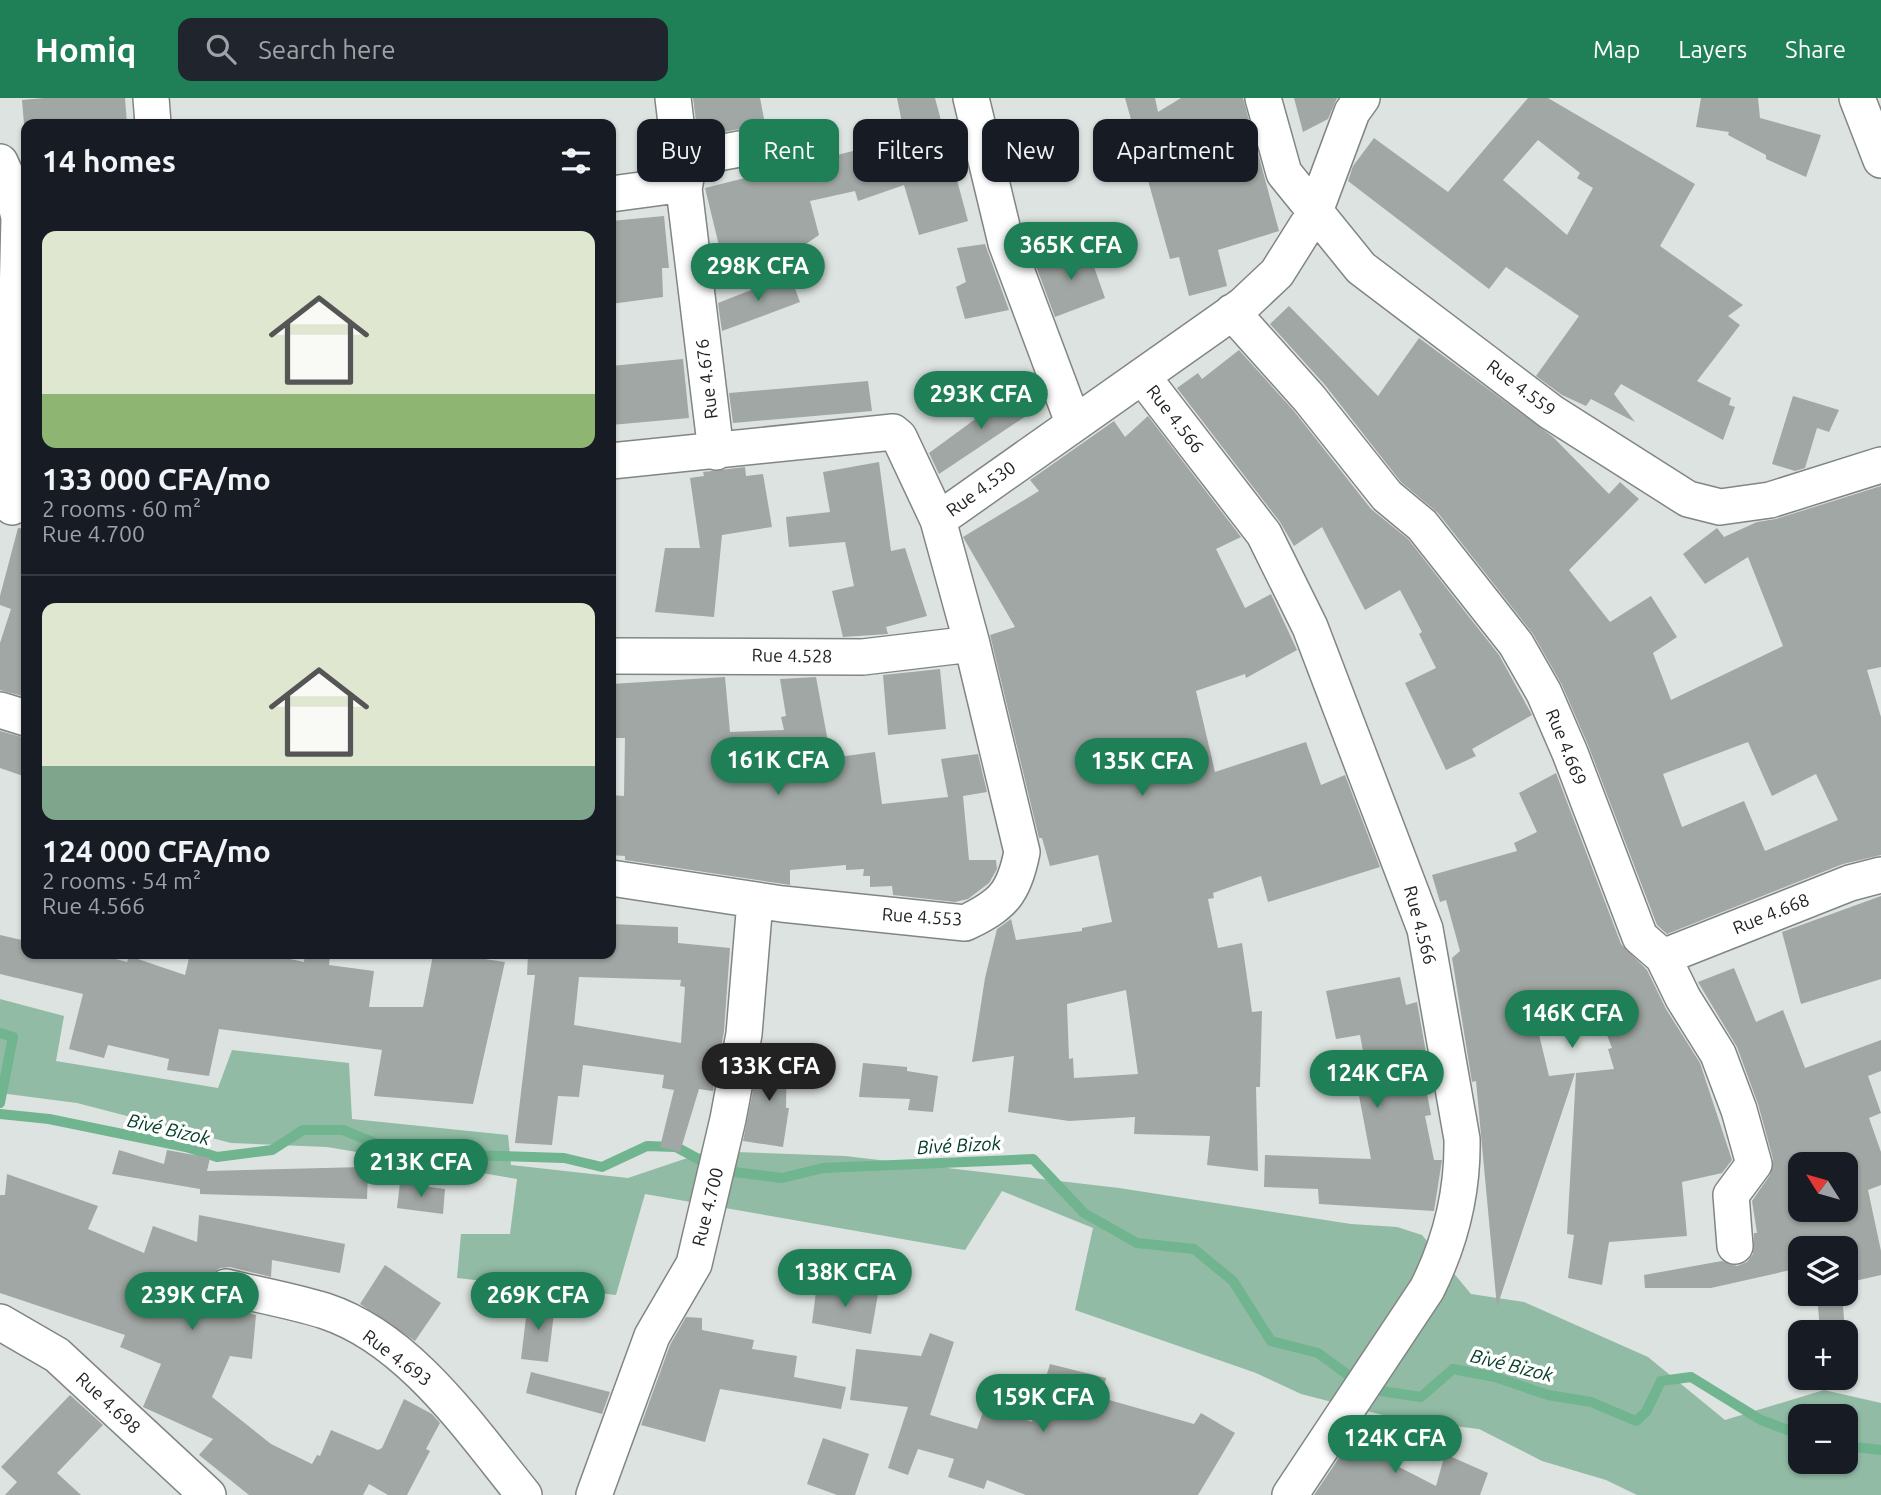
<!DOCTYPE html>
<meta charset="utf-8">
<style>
:root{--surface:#171b24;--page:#20242c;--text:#f1f3f6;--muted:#9ea1a6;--line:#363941;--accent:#1f7f56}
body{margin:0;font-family:Ubuntu,sans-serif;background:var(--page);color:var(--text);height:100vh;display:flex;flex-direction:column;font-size:26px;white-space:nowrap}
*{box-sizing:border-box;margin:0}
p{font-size:23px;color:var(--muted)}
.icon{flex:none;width:38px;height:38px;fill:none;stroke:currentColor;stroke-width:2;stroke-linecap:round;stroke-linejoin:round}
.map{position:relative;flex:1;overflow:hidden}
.panel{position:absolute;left:21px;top:21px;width:595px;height:840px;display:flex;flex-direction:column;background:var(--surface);border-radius:14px;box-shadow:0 2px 5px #0004}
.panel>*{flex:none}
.guide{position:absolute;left:637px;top:21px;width:665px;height:63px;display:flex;gap:14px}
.needle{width:46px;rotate:307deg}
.controls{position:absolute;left:1788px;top:1054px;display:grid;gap:14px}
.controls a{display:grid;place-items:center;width:70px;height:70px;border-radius:14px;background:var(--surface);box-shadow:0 2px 5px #0004;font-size:35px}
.price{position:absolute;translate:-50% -60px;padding:0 16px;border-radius:24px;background:var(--accent);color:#fff;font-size:23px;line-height:46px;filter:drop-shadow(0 2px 4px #0008)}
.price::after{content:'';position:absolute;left:50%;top:42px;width:21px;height:16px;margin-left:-10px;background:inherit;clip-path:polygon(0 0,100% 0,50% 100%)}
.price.on{background:#222;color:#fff}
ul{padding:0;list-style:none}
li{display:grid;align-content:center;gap:14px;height:371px;padding:0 21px}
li+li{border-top:2px solid var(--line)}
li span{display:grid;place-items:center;height:217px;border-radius:14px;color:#555}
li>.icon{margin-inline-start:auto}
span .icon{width:126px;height:126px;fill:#fffc;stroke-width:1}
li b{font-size:30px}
h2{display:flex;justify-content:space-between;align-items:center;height:84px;padding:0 21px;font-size:30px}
.tag{padding:0 24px;border-radius:14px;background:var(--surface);box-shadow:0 2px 5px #0004;font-size:24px;line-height:63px}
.tag.on{background:var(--accent);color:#fff}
header{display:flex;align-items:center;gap:42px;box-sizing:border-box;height:98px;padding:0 35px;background:var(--accent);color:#fff}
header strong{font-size:33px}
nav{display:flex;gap:38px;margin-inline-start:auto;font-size:24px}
.search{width:490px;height:63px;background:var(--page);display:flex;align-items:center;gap:18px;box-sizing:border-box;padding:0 24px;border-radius:14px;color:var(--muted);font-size:26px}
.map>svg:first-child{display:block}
.green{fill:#91bba4;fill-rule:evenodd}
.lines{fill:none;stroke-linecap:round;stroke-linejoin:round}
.stream{stroke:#70b490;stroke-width:10}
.building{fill:#a1a7a4;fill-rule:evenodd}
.street-casing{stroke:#818683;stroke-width:38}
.street{stroke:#fff;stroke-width:35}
.labels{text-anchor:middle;stroke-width:7;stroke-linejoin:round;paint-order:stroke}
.street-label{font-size:18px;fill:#222423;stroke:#fff}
.water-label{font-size:19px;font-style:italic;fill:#023d26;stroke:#fff}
</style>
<header>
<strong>Homiq</strong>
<div class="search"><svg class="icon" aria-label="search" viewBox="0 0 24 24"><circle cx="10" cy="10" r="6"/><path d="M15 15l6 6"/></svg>Search here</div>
<nav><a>Map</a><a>Layers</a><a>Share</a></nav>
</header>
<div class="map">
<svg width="1881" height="1397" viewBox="0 0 1881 1397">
<rect width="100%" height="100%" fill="#dde3e0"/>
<path class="green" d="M0,901L64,918L56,963L218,990L232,952L349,965L352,1021L508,1037L511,1067L628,1080L708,1053L845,1058L1119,1090L1351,1126L1397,1129L1422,1137L1471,1196L1524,1204L1648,1259L1725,1322L1824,1292L1881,1305V1397H1637L1606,1382L1542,1363L1479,1331L1402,1322L1301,1296L1256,1275L1075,1212L1093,1130L1002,1093L965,1152L645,1096L616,1197L457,1180L461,1136H510L517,1081L327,1049L231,1045L77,1005L0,995ZM1801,1318H1846V1363H1801Z"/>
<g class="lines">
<path class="stream" d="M0,935L13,939L0,1005
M0,1016L49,1021L186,1049L217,1059L272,1052L303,1032H343L399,1055L564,1060L602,1069L647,1048L676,1049L719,1072L782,1080L823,1070L1033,1061L1084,1115L1137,1145L1194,1151L1233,1183L1271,1243L1318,1255L1367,1291L1421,1299L1453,1271L1495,1279L1548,1297L1591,1304L1636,1323L1646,1314L1661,1283L1691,1279L1761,1322L1801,1337
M1846,1348L1881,1352"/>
</g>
<path class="building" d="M44,0H125L127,26H24L22,2Z
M693,0H760L765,26L698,39Z
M897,0H935L968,123L919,137L904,87L858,103L855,93L810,103L819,137L790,157L723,164L705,90L905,40Z
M1125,0H1155L1158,14L1181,0H1243L1279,133L1218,152L1227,188L1189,198L1179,159L1170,161Z
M1294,0H1337L1328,21L1303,34Z
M1528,0H1548L1695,86L1660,148L1743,207L1728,218L1740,227L1697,283L1731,300L1729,307L1735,309L1723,342L1621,286L1614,296L1635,324L1591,301L1586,308L1562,297L1536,278L1579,218L1506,169L1489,191L1348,83L1353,68L1374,40L1448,94ZM1538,42L1580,75L1577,80L1593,90L1567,137L1503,82Z
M1701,0H1758L1760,20L1821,37L1806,79L1766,61V57L1728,37L1729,34L1696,29Z
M664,118L669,170H662L663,199L611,206V123Z
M985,146L1009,212L965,221L956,189L966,184L957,150Z
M1087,149L1105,200L1055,219L1036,168Z
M790,177L800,204L722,233L718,205Z
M1289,208L1378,298L1419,240L1553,339L1609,396L1620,384L1639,401L1569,472L1610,524L1651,498L1677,539L1653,555L1671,602L1783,548L1748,459L1705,486L1683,456L1717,430L1724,439L1757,424L1776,421L1881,388V569L1867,572L1881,619V757L1843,766L1667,836L1657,827L1588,647L1562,587L1533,536L1438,415L1401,384L1325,287L1270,226ZM1748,644L1772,698L1816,676L1838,722L1765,753L1744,703L1682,729L1663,676Z
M1239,252L1294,313L1371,411L1408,441L1499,557L1532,617L1472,651L1476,658L1446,672L1405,585L1436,570L1419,536L1422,534L1400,492L1365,512L1322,429L1294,448L1280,424L1177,290L1198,275L1202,281Z
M683,261L689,320L611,327V268Z
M868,283L872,313L733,325L729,295Z
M1023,286L1026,318L939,376L929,355Z
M1793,298L1839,312L1829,334L1817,330L1805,370L1795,373L1772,366Z
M1148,318L1241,439L1216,451L1245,510L1271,496L1297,552L1246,580L1245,576L1196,593L1215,674L1306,644L1321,687L1345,677L1380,769L1268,804L1261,778L1213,795L1214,800L1208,801L1218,850L1242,845L1252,914L1262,913L1260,989H1256L1258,1073L1207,1067L1210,1038L1134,1036L1135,1019L1069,1023L1008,1014L1014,958L972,964L985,880L997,831L1011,821L1016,842L1082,833V830L1112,824L1098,757L1050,768L1042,740H1039L990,537L1015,529L963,439L1039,393L1030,382L1114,323L1125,339ZM1126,892L1138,976L1074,980L1073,960L1069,961L1067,906Z
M879,364L891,453L905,450L927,518L886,529L888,536L843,539L832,493L854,488L845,444L789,449L786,419L830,414L823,374Z
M745,369L746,378L763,376L772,429L722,437L714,519L655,514L665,450H700L690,380L704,378L703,374Z
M18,430L26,431V599L0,592V545L11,511L0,507V498Z
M940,571L946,631L888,637L883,577Z
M725,579L730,634L784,632L781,619L786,618L780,581L816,579L831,660L875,654L882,706L948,699L941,661L978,656L987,694L963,698L969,762H996L997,771L989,785L968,801L955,804L893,797L892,788L870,789V778H863L864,771L846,772V767L790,772V787L625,762V758L611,757V697L624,698L625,640H611V586Z
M0,633L26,640V679L0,670Z
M1556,675L1621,846L1647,872L1666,911L1700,965L1732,1062L1722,1075L1682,1084L1687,1138L1609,1144L1602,1187L1568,1180L1574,1137L1567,1136L1576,975L1614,971L1608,951L1612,950L1593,901L1535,920L1549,978L1575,975L1497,1209L1476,983L1472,984L1452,860L1460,853L1446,802L1440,804L1432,777L1517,753L1514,745L1537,734L1519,695Z
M1881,798V881L1801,906L1782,834Z
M611,826L678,829V845L730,850L724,933L713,993L699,991L680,1054L660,1049L674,992L662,990L664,977L583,967L579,999L558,998L552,1047L515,1045L535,877H527L528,856H611ZM579,879L681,882L680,888L685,889L681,945L574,927Z
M0,837L26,843V856H97L127,864L129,858L185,877L190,856H267L304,864L305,856H330L329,867L374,873L369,909H423L433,857L457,859V857L505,864L473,1006L374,998L382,952L219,931L209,978L167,972L169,961L108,947L104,960L69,951L83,896L0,876Z
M1734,870L1756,924L1783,912L1805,970L1881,942V973L1868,978L1881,1015L1869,1020L1881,1054V1087L1868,1092L1881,1153V1177L1846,1185V1150H1801V1169L1795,1171L1711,1190H1645L1644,1177L1722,1163L1737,1168L1747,1164L1753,1156L1754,1135H1757L1752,1103L1770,1077L1773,1061L1758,1006L1737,949L1698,884ZM1801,1066H1846V1111H1801Z
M1400,879L1406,907L1417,904L1433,994L1427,995L1431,1017L1425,1018L1434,1062H1442L1434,1113L1319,1106L1318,1091L1264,1089L1265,1057L1371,1061L1357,987L1369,985L1360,937L1336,941L1326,893Z
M760,957L787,959L786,1010H789L783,1049L743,1043Z
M863,965L907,969V973L938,978L933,1014L908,1012L910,1001L859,999Z
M119,1052L164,1066L167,1052L210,1060L207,1073L364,1069L368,1072L367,1101L200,1096V1091L112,1076Z
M7,1076L98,1108L88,1131L144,1155L153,1128L197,1144L199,1117L345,1146L340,1175L272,1162L271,1179L230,1169L220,1170L211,1176L207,1194L213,1204L256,1217L252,1261L230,1258L212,1299L271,1346L312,1366L317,1357L320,1358L331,1332L378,1352L382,1350L404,1301L432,1316L440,1325L426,1351L430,1353L407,1397H388L369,1386L363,1397H249L199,1357L213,1341L143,1309L161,1266L120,1249L125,1237L0,1195V1097H5Z
M400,1085L445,1091L443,1116L397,1110Z
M385,1167L441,1205L415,1243L360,1206Z
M817,1186L878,1196L871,1236L812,1225Z
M1817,1195H1842L1845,1234H1820Z
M528,1203L555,1207L548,1264L521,1261Z
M686,1219L702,1220V1232L754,1242L752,1251L797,1258L794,1279L846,1289L841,1311L720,1291L705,1344L641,1327L670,1247Z
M930,1235L954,1244L930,1317L977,1331L985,1308L1032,1324L1050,1266L1106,1280L1102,1300L1194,1326L1201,1315L1235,1335L1198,1397H1026L987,1382L984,1391L948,1379L954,1361L918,1351L908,1377L888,1370L908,1309L850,1302L856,1251L921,1258Z
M531,1274L610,1294L602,1316L526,1295Z
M70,1297L103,1327L57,1375L81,1397H5L17,1384L1,1369Z
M1357,1333L1399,1369L1436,1388L1445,1356L1488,1375L1480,1397H1314Z
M823,1340L869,1356L855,1397H837L807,1386Z"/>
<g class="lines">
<g class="street-casing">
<path id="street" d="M151,0L153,26
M673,0L716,354
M971,0L1006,145L1073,324
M1263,0L1284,75L1361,170L1551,314L1688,401L1720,409L1770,402L1881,367
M1857,0L1881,62
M0,64L11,88L19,119L12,409
M611,96L685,86C687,70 693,64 707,57L800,40
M1232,214L1309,300L1387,398L1422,427L1516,546L1544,595L1570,655L1640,839L1663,859L1683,900L1718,956L1739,1012L1754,1066L1731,1097L1735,1148
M1142,278L1264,436L1310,529L1425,831L1462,1041C1463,1094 1451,1143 1427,1191L1290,1397
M611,363L893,334L899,339L938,422L1243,207L1277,175L1314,116L1352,14L1362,0
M611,558L863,559L972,546
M0,612L26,620
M611,780L782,806L965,825C1003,807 1014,795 1022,754L972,546L938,422
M1663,859L1850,785L1881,777
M226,1189C259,1197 293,1203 325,1213C410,1241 470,1331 524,1397
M0,1224L57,1257L208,1397
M594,1397L652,1238L694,1166L728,1021L744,936L755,803"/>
</g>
<use href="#street" class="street"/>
</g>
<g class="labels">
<g class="street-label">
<text transform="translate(707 281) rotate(-97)" y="6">Rue 4.676</text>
<text transform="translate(1521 290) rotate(37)" y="6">Rue 4.559</text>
<text transform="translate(1175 321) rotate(52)" y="6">Rue 4.566</text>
<text transform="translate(981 391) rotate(-36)" y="6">Rue 4.530</text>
<text transform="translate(792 558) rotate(1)" y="6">Rue 4.528</text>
<text transform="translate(1566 649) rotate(68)" y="6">Rue 4.669</text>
<text transform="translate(1771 816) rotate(-22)" y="6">Rue 4.668</text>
<text transform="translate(922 819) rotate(4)" y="6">Rue 4.553</text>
<text transform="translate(1420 827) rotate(75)" y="6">Rue 4.566</text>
<text transform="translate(708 1109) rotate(-76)" y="6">Rue 4.700</text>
<text transform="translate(397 1260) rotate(37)" y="6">Rue 4.693</text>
<text transform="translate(108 1305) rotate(43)" y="6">Rue 4.698</text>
</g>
<g class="water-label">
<text transform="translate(169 1031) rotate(13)" y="7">Bivé Bizok</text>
<text transform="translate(959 1047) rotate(-3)" y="7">Bivé Bizok</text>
<text transform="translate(1512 1267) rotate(14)" y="7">Bivé Bizok</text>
</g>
</g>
</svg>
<div class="controls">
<a><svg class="needle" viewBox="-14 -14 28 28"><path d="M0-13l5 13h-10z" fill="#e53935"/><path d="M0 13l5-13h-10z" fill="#9ea1a6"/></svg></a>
<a><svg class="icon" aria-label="layers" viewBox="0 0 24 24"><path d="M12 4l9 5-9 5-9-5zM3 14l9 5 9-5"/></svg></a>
<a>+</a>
<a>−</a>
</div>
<b class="price" style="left:1071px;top:184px">365K CFA</b>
<b class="price" style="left:758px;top:205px">298K CFA</b>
<b class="price" style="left:981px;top:333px">293K CFA</b>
<b class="price" style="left:778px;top:699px">161K CFA</b>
<b class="price" style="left:1142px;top:700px">135K CFA</b>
<b class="price" style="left:1572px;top:952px">146K CFA</b>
<b class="price on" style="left:769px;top:1005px">133K CFA</b>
<b class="price" style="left:1377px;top:1012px">124K CFA</b>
<b class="price" style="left:421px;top:1101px">213K CFA</b>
<b class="price" style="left:845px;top:1211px">138K CFA</b>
<b class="price" style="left:192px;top:1234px">239K CFA</b>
<b class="price" style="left:538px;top:1234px">269K CFA</b>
<b class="price" style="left:1043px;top:1336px">159K CFA</b>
<b class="price" style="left:1395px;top:1377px">124K CFA</b>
<div class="guide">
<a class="tag">Buy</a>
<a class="tag on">Rent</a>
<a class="tag">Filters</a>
<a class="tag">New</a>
<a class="tag">Apartment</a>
</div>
<section class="panel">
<h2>14 homes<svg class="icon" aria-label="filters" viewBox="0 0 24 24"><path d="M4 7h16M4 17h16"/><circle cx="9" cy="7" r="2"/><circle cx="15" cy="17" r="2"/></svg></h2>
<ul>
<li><span style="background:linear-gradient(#dfe7d0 75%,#8fb573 0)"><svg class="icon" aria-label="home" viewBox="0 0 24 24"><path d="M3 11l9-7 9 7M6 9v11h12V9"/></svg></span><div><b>133 000 CFA/mo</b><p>2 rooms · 60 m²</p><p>Rue 4.700</p></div></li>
<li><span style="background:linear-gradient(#dfe7d0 75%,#7fa58c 0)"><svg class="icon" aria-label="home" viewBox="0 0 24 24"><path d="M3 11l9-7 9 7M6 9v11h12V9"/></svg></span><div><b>124 000 CFA/mo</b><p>2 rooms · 54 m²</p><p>Rue 4.566</p></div></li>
</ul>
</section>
</div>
